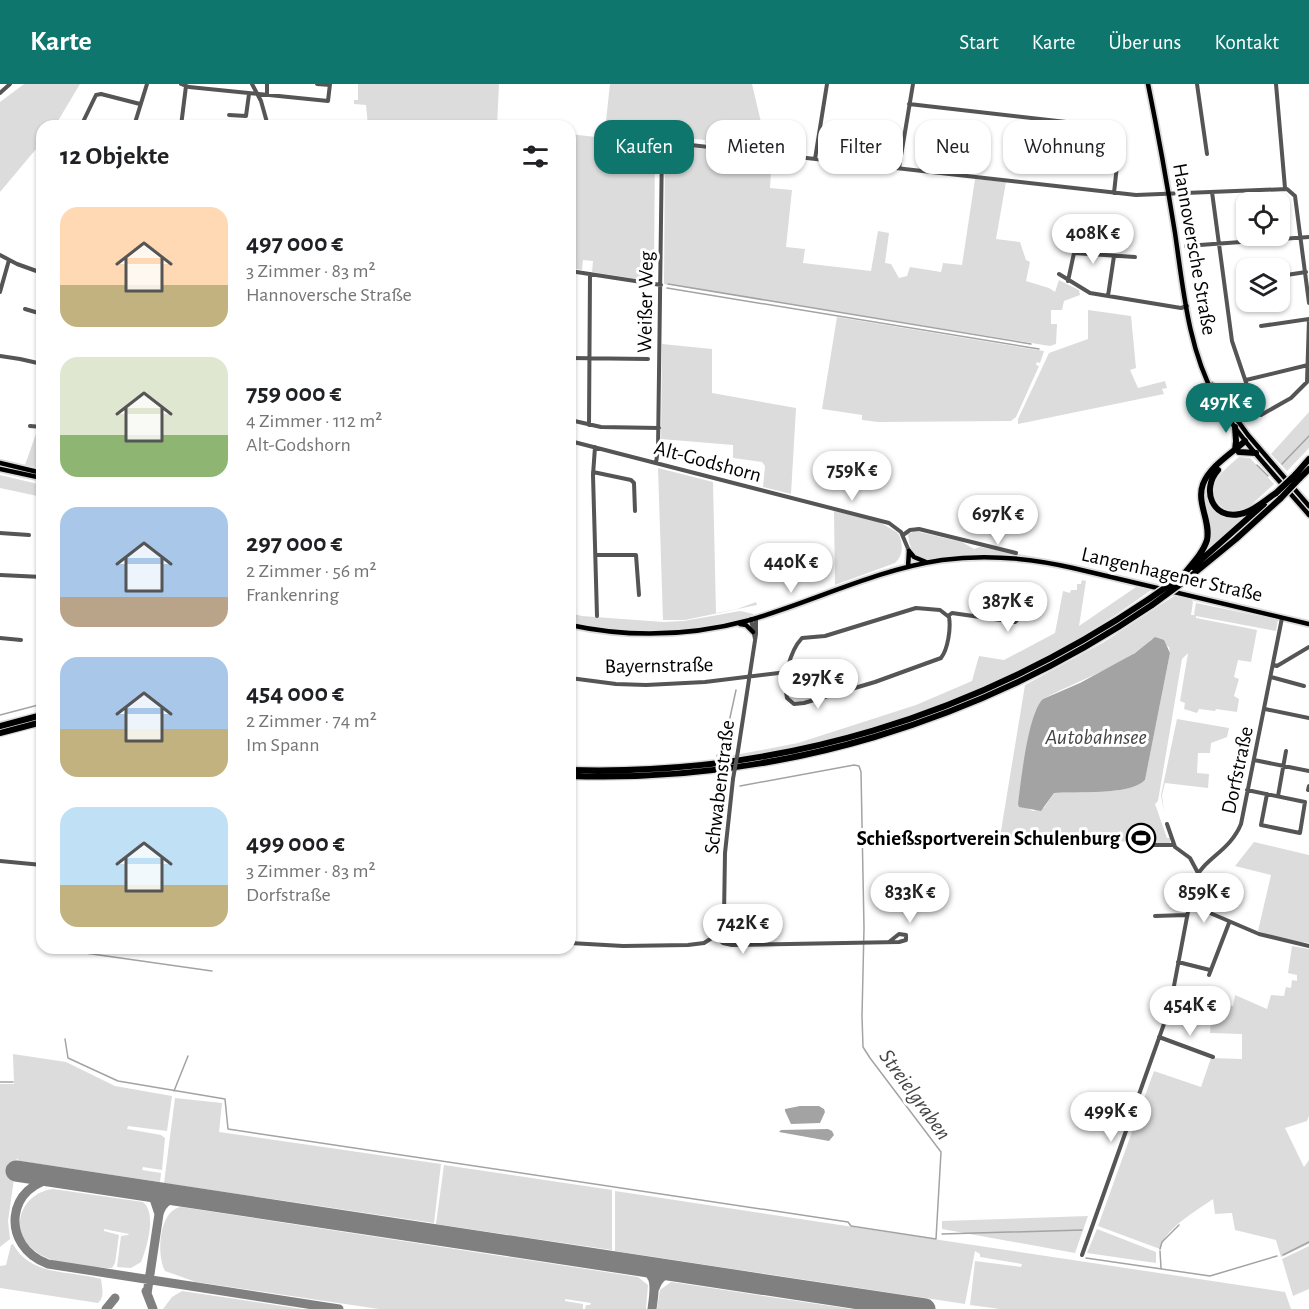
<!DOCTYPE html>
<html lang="de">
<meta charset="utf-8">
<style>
:root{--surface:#fff;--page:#f2f2f2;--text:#202124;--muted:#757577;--accent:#0f766e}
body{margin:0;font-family:"Alegreya Sans",sans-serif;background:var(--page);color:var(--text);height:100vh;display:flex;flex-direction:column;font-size:22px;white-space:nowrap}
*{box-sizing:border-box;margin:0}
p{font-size:20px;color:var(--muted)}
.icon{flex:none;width:33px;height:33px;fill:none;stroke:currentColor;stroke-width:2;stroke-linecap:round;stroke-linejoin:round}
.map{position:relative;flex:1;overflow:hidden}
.panel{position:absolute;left:36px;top:36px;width:540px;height:834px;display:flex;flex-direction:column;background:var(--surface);border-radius:18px;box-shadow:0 2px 4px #0004}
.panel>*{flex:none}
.top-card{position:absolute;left:594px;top:36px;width:570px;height:54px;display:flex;gap:12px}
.buttons{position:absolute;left:1236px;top:108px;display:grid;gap:12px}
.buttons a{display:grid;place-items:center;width:54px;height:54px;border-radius:12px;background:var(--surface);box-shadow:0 2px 4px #0004;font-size:30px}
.price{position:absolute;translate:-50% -51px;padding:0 14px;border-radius:21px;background:#fff;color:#222;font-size:20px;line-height:39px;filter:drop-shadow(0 2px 3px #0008)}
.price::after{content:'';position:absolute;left:50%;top:36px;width:18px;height:14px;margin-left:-9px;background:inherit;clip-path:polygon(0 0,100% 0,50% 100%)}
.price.active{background:var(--accent);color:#fff}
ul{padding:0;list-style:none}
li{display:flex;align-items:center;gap:18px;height:150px;padding:0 24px}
li span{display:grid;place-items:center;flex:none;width:168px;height:120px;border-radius:18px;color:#555}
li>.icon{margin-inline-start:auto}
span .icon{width:72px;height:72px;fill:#fffc;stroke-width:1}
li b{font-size:26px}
h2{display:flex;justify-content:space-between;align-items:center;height:72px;padding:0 24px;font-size:26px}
.pill{padding:0 21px;border-radius:18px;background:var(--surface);box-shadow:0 2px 4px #0004;font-size:21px;line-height:54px}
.pill.active{background:var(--accent);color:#fff}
header{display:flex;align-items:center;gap:36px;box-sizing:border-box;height:84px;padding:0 30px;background:var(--accent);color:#fff}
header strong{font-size:28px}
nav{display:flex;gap:33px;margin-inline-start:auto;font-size:21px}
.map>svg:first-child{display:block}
.green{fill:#dcdcdc;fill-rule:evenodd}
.water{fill:#a3a3a3}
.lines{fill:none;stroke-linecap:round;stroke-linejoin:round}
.stream{stroke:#a3a3a3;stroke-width:1.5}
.taxiway{stroke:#808080;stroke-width:9}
.runway{stroke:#808080;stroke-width:21}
.major-casing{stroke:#dbdbdb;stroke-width:8}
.highway-casing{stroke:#dbdbdb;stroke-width:9}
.minor{stroke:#555;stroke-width:4}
.major{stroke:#000;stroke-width:4.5}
.highway{stroke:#000;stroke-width:6}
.highway-bridge-casing{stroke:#dbdbdb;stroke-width:9;stroke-linecap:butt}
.minor-bridge{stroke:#555;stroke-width:4}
.highway-bridge{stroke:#000;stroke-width:6}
.labels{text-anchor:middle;stroke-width:6;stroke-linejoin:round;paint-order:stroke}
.street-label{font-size:21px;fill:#000;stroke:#fff}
.poi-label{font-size:21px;font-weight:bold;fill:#000;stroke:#fff;text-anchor:end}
.water-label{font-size:22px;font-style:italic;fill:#444;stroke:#fff}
</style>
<header>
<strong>Karte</strong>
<nav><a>Start</a><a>Karte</a><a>Über uns</a><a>Kontakt</a></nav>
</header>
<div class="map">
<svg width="1309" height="1225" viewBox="0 0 1309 1225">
<rect width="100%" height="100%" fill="#fff"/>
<path class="green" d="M24,0H80L55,42H42V58L0,108V18Z
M358,0H499L497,42H368L366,21L354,20V16H358Z
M610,0H752L764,51H772L769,66L705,59V56L605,46Z
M570,50L655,60L654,190L650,197L592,188L593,177L583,176L582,186L570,184Z
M669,61L772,72L770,104L792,106L786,163L805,165L803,179L871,187L878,147L889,149L885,179L891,180L899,194L907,192L910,183L941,188L943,179L962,181L975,95L1006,98L996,155L1020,158L1026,176L1030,178L1026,197L1049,204L1055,208L1059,196L1079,206L1080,211L1064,217L1062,226H1051V240H1057L1056,260L1050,262L664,200L665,66Z
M1088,226L1131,232L1136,284L1130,286L1138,304L1165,297L1167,304L1162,305L1164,310L1018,340V335L1049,269L1088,255Z
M837,233L1044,267L1040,279L1037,278L1036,281L1039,282L1016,333L1011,337L878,338L862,336V331L822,325Z
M662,260L712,265V309L796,324L791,410L763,403L765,382L762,378L733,374V361L661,355Z
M1309,328V364L1287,387L1271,370Z
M37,347H42V384L25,381Z
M1239,365L1240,366L1218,383L1208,401L1218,427L1252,428L1202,471L1208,458L1202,411L1210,391Z
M1239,373L1250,374L1274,400L1249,423L1233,428C1217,424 1208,409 1218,394C1223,386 1232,379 1239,373Z
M658,384L713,398L716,529L737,525L756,518L757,521L685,536H663Z
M0,391L42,401V413L0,404Z
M834,427L878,437L898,449C903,459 904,471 895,479L835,501Z
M915,447L962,458L974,465L980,463L1051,476L977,471L924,476L914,471L909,458L908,450Z
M1082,496L1086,497L1079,542L1136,503L1151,506C1028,597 881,653 729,675L730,672L798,659L916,621L972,597L979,572L1004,576L1055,549L1063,507L1070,509L1071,506H1077V500H1081Z
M1174,512L1191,515L1193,518L1191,531H1195L1194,530L1196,519L1278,536L1276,547L1196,532V534L1257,546L1251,578L1238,576L1234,593L1239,595L1234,612L1239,615L1237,628L1216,625L1215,627L1199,625L1197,629L1184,625L1185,619L1180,617L1188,569L1182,575L1158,717L1155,720L1167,754H1170V760L1113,757V749L1109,759L1000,753L1025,601L1104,558ZM1152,555L1169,563L1170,569L1145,696C1130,712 1076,707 1054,709L1044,724L1033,727L1018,720L1035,628L1043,615C1077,597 1125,581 1152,555Z
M740,527L754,530C744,537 731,539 719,541C669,552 620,549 570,540V529L582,532L663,538L684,537Z
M1177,635L1229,644L1227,653L1211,659L1210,669H1198L1197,689L1209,690L1208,704L1165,699L1162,711L1164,729L1161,711Z
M1254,758L1309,771V859L1287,856L1258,847L1271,791L1235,782Z
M1292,862L1309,865V1032L1307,1037L1285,1044L1304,1083L1309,1076V1160L1281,1173L1276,1156L1235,1146L1232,1129L1215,1130L1213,1115C1195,1128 1166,1143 1160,1165L1098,1142L1154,987L1201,1003L1211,974L1242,975V950L1210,949L1212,927L1228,929V921L1233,922L1235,911L1267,925L1271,911L1284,912L1286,903L1291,904L1292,896L1297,897V891L1288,889Z
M13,970L66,978L115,1002L172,1012L167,1047L128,1042L127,1045L161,1051L165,1054L162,1086L143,1083L142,1086L161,1089L160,1098L19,1077L17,1074L16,1080H12L10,1094L14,1095L8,1137L10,1155L0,1163V1000H14Z
M175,1014L222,1019L219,1048L441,1080L434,1139L164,1099Z
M444,1081L612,1106V1166L436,1140Z
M53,1105L143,1118C157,1129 147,1164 141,1178L131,1184L117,1183L121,1152L128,1151L129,1150L104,1145V1147L119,1151L115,1179L112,1184C91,1184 52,1181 35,1167C7,1146 21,1109 53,1105Z
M615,1107L1285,1208L1291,1225H1000L970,1221L975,1177L1021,1183L1022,1180L980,1173V1170L975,1167L965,1220L615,1167Z
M181,1123L638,1193L648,1201L646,1225H585L586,1221H590L591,1219L565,1215V1217L583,1220V1225H379L196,1198L165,1187C156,1171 159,1126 181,1123Z
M1088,1132L1075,1169L942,1145V1137Z
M1097,1145L1156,1168V1179L1087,1169Z
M13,1160C31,1193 70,1186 101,1195C102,1204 105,1213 98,1219L0,1204V1182L6,1181L11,1161Z
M1309,1162V1205L1293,1212L1282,1175Z
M671,1198L851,1225H657L660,1206Z
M182,1207L302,1225H163L172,1213Z"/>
<path class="water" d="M1155,553L1164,556L1170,569L1145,696C1130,712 1076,707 1054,709L1041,727L1019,723L1018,720C1021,697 1028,629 1043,615L1080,599L1135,569Z
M800,1022H819L824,1025L825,1028L820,1039L791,1040L785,1027V1025Z
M828,1045L832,1047L834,1051L829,1057L779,1048L781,1046Z"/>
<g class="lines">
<path class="stream" d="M668,200L1031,260
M667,204L1039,265
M1282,380L1309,352
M1257,381L1268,392
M0,631L42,620
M717,672L724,661L736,606
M720,694L721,701L726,703
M64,866L212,887
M65,955L68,974L118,997L225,1015L228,1045L848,1138L851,1142L936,1155L941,1068L870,974L863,963L862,932L864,844L861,688L859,682L854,681L740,702
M0,998H13
M174,1007L188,972
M942,1150L1082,1146
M1160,1165L1162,1158L1179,1141
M1160,1167L1161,1184
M1283,1171L1309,1158
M1086,1174L1210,1192L1277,1172"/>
<path class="taxiway" d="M59,1094C5,1098 0,1163 48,1180L339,1225
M140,1106L154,1115L159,1130C163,1116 173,1113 186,1113
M632,1181C659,1187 655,1202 652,1225
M655,1204C659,1192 668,1187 680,1188
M146,1207L153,1225
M147,1210L159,1130
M921,1224L923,1225
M106,1225L115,1214"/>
<path class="runway" d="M16,1087L925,1225"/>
<g class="major-casing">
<path id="major" d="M1148,0C1158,49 1167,99 1175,149C1183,203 1188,264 1215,313C1240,357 1277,393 1309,431
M1212,301L1248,351L1309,422
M0,379L42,389
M0,385L42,394
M909,467L914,473L926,478
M908,483L909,467
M740,540L746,541L753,548
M570,541C630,554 691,552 750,536C815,517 875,486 942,476C986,470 1030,474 1073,484L1309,540"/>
</g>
<g class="highway-casing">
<path id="highway" d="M1235,366L1236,357L1235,343
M1239,368L1256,369
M1218,386C1201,405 1212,436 1240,430C1253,428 1265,416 1276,409
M1295,391L1309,375
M1299,395L1309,385
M1193,483L1264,420
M1183,491C1192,480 1203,469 1207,456C1211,437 1196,419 1203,400C1210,382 1231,370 1245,357
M1186,496L1236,455L1281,414
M0,642L42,631
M0,649L42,638
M570,686C780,692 975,632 1149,515
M570,692C778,699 980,638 1152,521"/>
</g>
<path class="minor" d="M181,0L189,3L328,17L330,0
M252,0L261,17L268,42
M267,0V10
M317,0L330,1
M1197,0L1207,70
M1276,0L1285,104
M0,9L10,0
M909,20L1119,44L1120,54L1114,109
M229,31L246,32L249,10
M268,41L295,39L297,42
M81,42L96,11L101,10L140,20
M134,42L147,0
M181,42L186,2
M501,42L502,41
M815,75L827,0
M899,84L913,0
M1212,108L1232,257L1256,328L1261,331L1291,314L1307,298L1309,235L1261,242
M42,110L40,114L42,125
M1186,162L1309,153
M0,171L17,180L42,189
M570,187L661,201
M1059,190L1090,209L1181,224L1187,222
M1280,192L1306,188
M1068,197L1074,169L1135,173
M0,208L9,176
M1108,212L1114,172
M25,225L42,230
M0,272L20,275L42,280
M570,274L648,275
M1246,296L1308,281
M570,336L601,343L659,344
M589,341L590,190
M30,342L42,343
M570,357L889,439L901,448L909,467
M595,363L593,391L597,532
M656,379L658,365L662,61L664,58L1136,111L1287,105L1295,112L1309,219
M593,388L631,396L634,399L635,427
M0,449L29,451
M903,451L910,446L919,445L1016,469
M596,471H636L639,511
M0,491L42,493
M916,524L940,526L949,533C951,544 948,565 941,574L875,598L804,619L794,620L787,614C783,596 789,568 802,554L825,552Z
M948,532L952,529L1015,538L1022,531L1026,510
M751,535L755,555
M0,554L21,556
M1274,581L1277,582L1309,563
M1271,593L1304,602
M570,594L616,600L646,601L705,598L787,588
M1265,625L1309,634
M738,667L756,550V534
M1254,676L1309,687
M1247,706L1305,718L1300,749L1261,741L1267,710
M1308,706L1309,702
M1278,712L1286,667
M1167,740L1175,763L1190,774L1198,789
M1152,761H1174
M0,777L42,781
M1189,820L1259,850L1309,862
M1155,832L1186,831
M715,852L723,859L732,861L899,858L906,856V851L899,850L889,858
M570,859L623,862L688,861L704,859L715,852L721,842L724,831L725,769L733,695
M1178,878L1210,886
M1209,891L1229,839
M1159,953L1213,973
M1082,1171L1170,923L1194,796C1205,774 1230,767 1241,740L1282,534"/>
<use href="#major" class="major"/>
<use href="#highway" class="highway"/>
<g class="highway-bridge-casing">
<path id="highway-bridge" d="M1276,409L1295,391
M1281,414L1299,395
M1149,515L1179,494
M1152,521L1186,496"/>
</g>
<path class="minor-bridge" d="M733,695L738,667"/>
<use href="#highway-bridge" class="highway-bridge"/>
</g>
<defs>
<g id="stadium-ring" transform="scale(1.5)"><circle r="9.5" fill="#fff" stroke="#000" stroke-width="1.5"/><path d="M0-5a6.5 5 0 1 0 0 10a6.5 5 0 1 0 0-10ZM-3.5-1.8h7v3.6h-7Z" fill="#000"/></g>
</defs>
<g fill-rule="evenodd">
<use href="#stadium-ring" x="1141" y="754"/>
</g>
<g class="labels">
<g class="street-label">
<text transform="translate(1195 165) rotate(80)" y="7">Hannoversche Straße</text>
<text transform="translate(645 218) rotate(-89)" y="7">Weißer Weg</text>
<text transform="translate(708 377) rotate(15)" y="7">Alt-Godshorn</text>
<text transform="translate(1172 490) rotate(13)" y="7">Langenhagener Straße</text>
<text transform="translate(659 581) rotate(-1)" y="7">Bayernstraße</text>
<text transform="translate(1237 686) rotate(-78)" y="7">Dorfstraße</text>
<text transform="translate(719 703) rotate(-83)" y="7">Schwabenstraße</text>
</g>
<g class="poi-label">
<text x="1120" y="761">Schießsportverein Schulenburg</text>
</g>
<g class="water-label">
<text x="1096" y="660">Autobahnsee</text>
<text transform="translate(916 1010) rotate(54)" y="8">Streielgraben</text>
</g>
</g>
</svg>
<div class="buttons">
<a><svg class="icon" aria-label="locate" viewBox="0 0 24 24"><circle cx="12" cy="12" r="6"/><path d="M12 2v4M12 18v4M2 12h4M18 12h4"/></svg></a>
<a><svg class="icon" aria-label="layers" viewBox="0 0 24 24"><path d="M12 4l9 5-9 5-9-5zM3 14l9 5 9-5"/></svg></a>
</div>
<b class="price" style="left:1093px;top:181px">408K €</b>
<b class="price active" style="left:1226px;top:350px">497K €</b>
<b class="price" style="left:852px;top:418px">759K €</b>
<b class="price" style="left:998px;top:462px">697K €</b>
<b class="price" style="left:791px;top:510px">440K €</b>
<b class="price" style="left:1008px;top:549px">387K €</b>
<b class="price" style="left:818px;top:626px">297K €</b>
<b class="price" style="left:910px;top:840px">833K €</b>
<b class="price" style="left:1204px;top:840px">859K €</b>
<b class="price" style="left:743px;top:871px">742K €</b>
<b class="price" style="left:1190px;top:953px">454K €</b>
<b class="price" style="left:1111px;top:1059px">499K €</b>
<div class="top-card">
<a class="pill active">Kaufen</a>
<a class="pill">Mieten</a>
<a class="pill">Filter</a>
<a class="pill">Neu</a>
<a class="pill">Wohnung</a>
</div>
<section class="panel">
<h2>12 Objekte<svg class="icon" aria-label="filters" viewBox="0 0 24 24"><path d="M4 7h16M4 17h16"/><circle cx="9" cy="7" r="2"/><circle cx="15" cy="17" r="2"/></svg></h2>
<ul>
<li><span style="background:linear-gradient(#ffd9b3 65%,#c2b280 0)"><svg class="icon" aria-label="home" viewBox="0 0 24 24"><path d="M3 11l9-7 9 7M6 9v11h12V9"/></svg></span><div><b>497 000 €</b><p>3 Zimmer · 83 m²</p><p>Hannoversche Straße</p></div></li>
<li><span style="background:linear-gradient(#dfe7d0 65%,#8fb573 0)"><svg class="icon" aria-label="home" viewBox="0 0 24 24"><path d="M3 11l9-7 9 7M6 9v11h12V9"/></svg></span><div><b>759 000 €</b><p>4 Zimmer · 112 m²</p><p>Alt-Godshorn</p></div></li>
<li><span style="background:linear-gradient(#a9c7e8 75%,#b9a48a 0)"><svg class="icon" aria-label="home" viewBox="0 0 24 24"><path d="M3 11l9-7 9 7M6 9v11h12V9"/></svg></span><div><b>297 000 €</b><p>2 Zimmer · 56 m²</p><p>Frankenring</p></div></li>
<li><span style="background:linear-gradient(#a9c7e8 60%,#c2b280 0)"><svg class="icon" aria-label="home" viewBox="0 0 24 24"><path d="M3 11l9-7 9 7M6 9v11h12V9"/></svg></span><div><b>454 000 €</b><p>2 Zimmer · 74 m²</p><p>Im Spann</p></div></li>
<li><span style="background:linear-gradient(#bfe0f5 65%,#c2b280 0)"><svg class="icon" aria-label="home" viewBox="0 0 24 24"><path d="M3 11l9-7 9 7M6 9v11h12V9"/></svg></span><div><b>499 000 €</b><p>3 Zimmer · 83 m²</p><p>Dorfstraße</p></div></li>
</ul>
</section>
</div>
